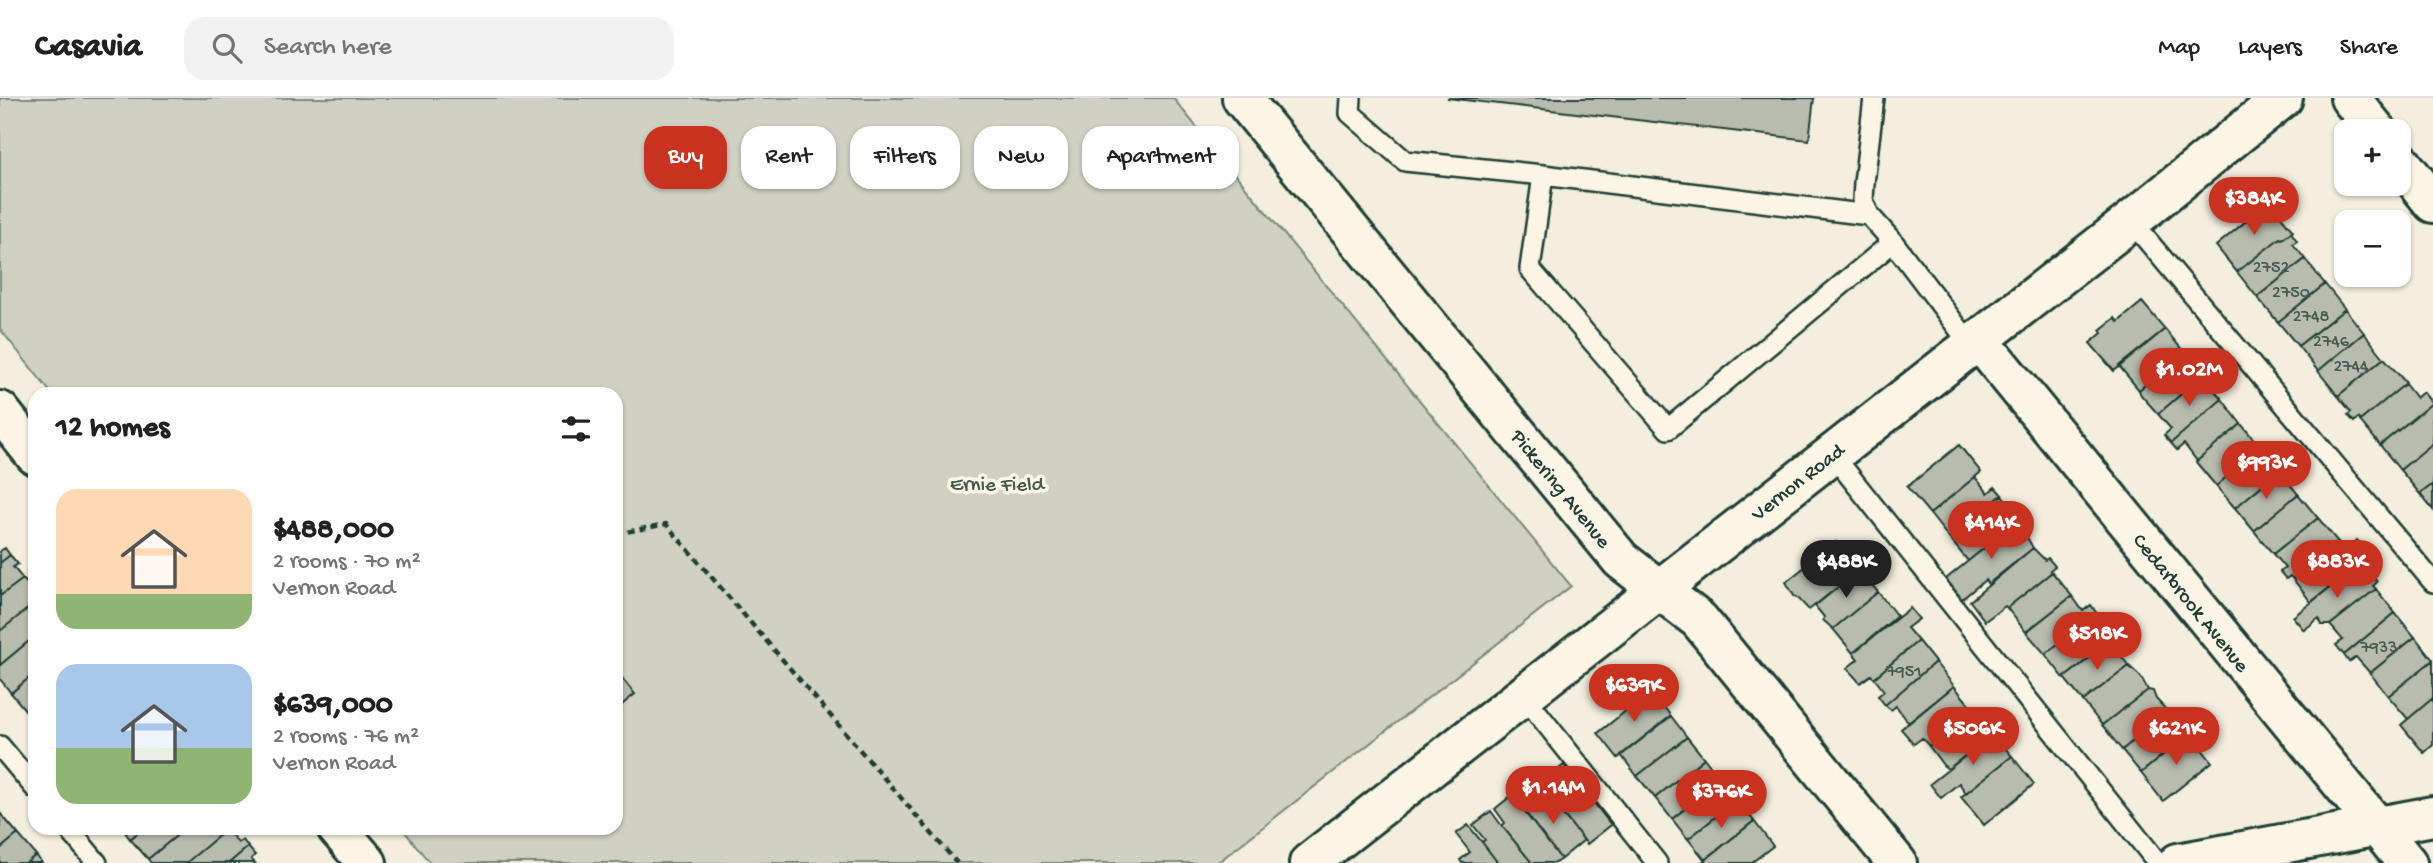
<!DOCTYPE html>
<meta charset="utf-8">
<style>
:root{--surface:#fff;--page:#f2f2f2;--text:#202124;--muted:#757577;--line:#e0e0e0;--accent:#c8321e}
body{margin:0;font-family:"Gochi Hand",sans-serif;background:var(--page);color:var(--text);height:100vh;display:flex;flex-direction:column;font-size:26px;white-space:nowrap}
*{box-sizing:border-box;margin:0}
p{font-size:23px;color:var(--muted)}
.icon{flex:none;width:38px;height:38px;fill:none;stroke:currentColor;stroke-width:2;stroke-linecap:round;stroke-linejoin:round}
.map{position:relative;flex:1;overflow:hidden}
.panel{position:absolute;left:28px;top:289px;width:595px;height:448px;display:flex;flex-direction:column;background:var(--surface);border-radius:21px;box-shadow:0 2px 5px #0004}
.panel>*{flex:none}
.banner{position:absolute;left:644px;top:28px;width:665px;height:63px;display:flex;gap:14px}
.controls{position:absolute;left:2334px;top:21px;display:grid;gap:14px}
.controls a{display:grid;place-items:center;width:77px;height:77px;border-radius:14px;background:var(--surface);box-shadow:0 2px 5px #0004;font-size:35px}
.price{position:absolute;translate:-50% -60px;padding:0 16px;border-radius:24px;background:var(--accent);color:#fff;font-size:23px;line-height:46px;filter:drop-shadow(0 2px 4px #0008)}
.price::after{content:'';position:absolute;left:50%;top:42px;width:21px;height:16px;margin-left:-10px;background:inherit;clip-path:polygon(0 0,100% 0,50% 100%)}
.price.active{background:#222;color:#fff}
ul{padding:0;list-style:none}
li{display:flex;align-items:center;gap:21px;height:175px;padding:0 28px}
li span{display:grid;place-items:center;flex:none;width:196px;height:140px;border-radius:21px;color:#555}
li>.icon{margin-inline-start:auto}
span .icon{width:84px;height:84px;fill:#fffc;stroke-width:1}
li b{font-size:30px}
h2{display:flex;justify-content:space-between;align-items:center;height:84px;padding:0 28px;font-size:30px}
.tag{padding:0 24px;border-radius:21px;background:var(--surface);box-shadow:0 2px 5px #0004;font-size:24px;line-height:63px}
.tag.active{background:var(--accent);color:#fff}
header{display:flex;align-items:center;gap:42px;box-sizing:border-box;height:98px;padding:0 35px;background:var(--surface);border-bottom:2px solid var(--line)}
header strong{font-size:33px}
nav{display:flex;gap:38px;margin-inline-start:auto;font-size:24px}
.search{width:490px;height:63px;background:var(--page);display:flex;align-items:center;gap:18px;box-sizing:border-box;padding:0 24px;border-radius:21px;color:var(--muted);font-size:26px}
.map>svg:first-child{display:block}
.green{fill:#d0d1c2;stroke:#78877b;stroke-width:2}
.building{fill:#b8bcae;stroke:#1f3d34;stroke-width:2}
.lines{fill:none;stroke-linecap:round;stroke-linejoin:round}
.service-casing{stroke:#1f3d34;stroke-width:24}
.minor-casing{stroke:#1f3d34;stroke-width:44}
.tertiary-casing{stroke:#1f3d34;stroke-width:44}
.secondary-casing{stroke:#1f3d34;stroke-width:44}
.path{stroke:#1f3d34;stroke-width:4.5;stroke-dasharray:7 5;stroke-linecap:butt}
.service{stroke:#fcf5e5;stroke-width:19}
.minor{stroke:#fcf5e5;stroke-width:38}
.tertiary{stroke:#fcf5e5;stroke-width:38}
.secondary{stroke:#fcf5e5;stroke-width:38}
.labels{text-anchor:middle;stroke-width:7;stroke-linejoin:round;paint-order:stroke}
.number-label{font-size:18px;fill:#455d52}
.street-label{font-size:21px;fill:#1f3d34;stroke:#fcf5e5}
.park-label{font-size:21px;fill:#425b50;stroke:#fcf5e5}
</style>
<header>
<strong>Casavia</strong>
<div class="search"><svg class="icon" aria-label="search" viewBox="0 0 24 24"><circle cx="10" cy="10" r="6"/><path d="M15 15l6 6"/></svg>Search here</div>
<nav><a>Map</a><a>Layers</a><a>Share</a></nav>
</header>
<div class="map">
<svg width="2433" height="765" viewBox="0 0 2433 765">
<rect width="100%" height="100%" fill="#f3eede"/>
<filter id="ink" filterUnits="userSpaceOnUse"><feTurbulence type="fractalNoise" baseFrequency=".0143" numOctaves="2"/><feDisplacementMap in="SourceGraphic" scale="14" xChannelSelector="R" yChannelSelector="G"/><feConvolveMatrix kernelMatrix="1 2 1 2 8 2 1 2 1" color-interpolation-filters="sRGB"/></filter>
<g filter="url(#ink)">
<path class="green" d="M0,0H1173L1571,488L1217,765H430L402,730H616V296H52L0,231Z"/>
<path class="building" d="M1447,0H1814L1809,42Z
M2269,104L2293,133L2282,141L2280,140L2237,174L2216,148Z
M2291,134L2297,143L2293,146L2305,161L2257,199L2237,174L2280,140L2282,141Z
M2305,161L2325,186L2278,224L2257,199Z
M2325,186L2345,211L2298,248L2278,224Z
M2142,204L2165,231L2114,273L2090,245L2102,235L2100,232L2115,220L2118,224Z
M2345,211L2364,235L2318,273L2298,248Z
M2165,231L2184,254L2139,292L2119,268Z
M2364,235L2384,260L2338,298L2318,273Z
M2184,254L2202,278L2158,316L2141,297L2139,292Z
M2384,260L2406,285L2360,323L2358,320L2354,324L2348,317L2351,314L2338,298Z
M2202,278L2222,301L2171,345L2164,337L2171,331L2158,316Z
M2405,286L2416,300L2423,294L2432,305L2380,347L2360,323Z
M2222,301L2241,326L2197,363L2184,346L2177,352L2171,345Z
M2432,305L2433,345L2400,372L2380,347Z
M2241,326L2261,350L2216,388L2196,364Z
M2433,345V386L2420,396L2400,372Z
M1959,347L1981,374L1930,416L1907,389Z
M2261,350L2279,373L2235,410L2216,388Z
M2279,373L2298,396L2254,433L2235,410Z
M1975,379L1988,395L1995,389L2002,397L1949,440L1930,416Z
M2433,386V412L2420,396Z
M2298,396L2318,420L2273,456L2254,433Z
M2002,397L2009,406L2002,411L2014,426L1968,463L1949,440Z
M2318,420L2338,444L2293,481L2290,478L2286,481L2280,474L2285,470L2273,456Z
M2014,426L2024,434L2033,450L1988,486L1985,482L1962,501L1946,481Z
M2357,442L2368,455L2355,465L2357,468L2311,504L2293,481L2338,444L2344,452Z
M1836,444L1859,472L1809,512L1797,499L1794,498L1786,484Z
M5,450L10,457L0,465V453Z
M2033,450L2045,462L2048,460L2055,468L2050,472L2052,474L2007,510L2005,508L1985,523L1970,503Z
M10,457L18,466L13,469L23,481L0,498V465Z
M2357,468L2370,484L2375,481L2377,484L2373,488L2376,491L2330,527H2322L2319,520L2304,532L2293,519Z
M1859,472L1878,494L1833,531L1823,522L1824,519L1815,508Z
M2052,474L2072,498L2026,534L2007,510Z
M23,481L35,494V505L0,533V498Z
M2376,491L2395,515L2344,557L2336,547L2343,542L2330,527Z
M1878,494L1897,518L1853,555L1833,531Z
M2072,498L2083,513L2091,507L2097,516L2045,556L2026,534Z
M35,505V538L0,567V533Z
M1910,510L1919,521L1907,530L1918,543L1874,580L1871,577L1860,585L1847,570L1858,561L1853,555Z
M2395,515L2415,539L2370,575L2356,559L2349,564L2344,557Z
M2097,516L2103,524L2097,529L2110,544L2064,580L2045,556Z
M35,538V575L11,595L0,581V567Z
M2415,539L2433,562L2388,598L2370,575Z
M1918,543L1935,564L1885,607L1878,598L1884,593L1874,580Z
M2110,544L2129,568L2083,603L2064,580Z
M2433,562V600L2408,621L2388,598Z
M1935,564L1954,588L1909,625L1896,608L1891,612L1885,607Z
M2129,568L2141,579L2148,592L2102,627L2083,603Z
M616,573L635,596L618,610L616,607Z
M35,575V606L26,613L11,595Z
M1954,588L1974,612L1929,648L1922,640L1914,646L1901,631Z
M2148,592L2153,593L2156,601L2168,614L2122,652L2102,627Z
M1651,593L1671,618L1618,660L1598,635Z
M2433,600V647L2424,655L2401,627Z
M35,606V624L26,613Z
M1974,612L1993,636L1948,671L1943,667L1929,648Z
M2167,615L2186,638L2141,675L2122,652Z
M1671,618L1687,639L1637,678L1621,657Z
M2189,635L2212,664L2163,703L2141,675Z
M1993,636L2012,658L1966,695L1959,685L1941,700L1930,686Z
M1687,639L1704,660L1655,700L1637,678Z
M2012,658L2034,686L1984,727L1961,699Z
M1704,660L1721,682L1672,721L1655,700Z
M1564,667L1611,727L1587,746L1539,687Z
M1725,681L1731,688L1728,690L1737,702L1688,741L1672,721L1721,682L1722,683Z
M1545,695L1584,742L1561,761L1523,712Z
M1512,697L1561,761L1555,765H1532L1502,728L1505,725L1495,711Z
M1737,702L1754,723L1705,762L1688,741Z
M1491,713L1502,728L1532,765H1498L1482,744L1485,742L1473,727Z
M0,715L18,736L0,751Z
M1754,723L1773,748L1751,765H1705L1703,763Z
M1468,727L1482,744L1498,765H1462L1460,762L1470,754L1456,736Z
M122,730H144L130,741Z
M144,730H186L148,761L130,741Z
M186,730L227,731L186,765H151L148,761Z
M227,731L238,745L243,742L248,749L229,765H186Z
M18,736L36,757L26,765H0V751Z
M248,749L255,757L251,761L255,765H229Z
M36,757L42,765H26Z"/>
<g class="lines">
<g class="service-casing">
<path id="service" d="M1351,0L1350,15L1405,63L1543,77L1869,117
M1874,0L1864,85L1863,102L1869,117L1893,144L1971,247
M1543,77L1530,171L1668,331L1893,144
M2131,123L2433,484
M1832,356L2158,765
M1524,598L1657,765
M0,648L35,690
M68,730L97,765"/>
</g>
<g class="minor-casing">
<path id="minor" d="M1242,0L1621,462L1699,522L1897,765
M1978,241L2407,765
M1309,765L2131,123L2283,0
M2178,765L2433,718"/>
</g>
<g class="tertiary-casing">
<path id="tertiary" d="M0,313L35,357
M337,730L367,765"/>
</g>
<g class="secondary-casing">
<path id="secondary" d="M2350,0L2377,33
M2399,62L2433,105"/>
</g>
<path class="path" d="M616,436L666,426L957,765"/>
<use href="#service" class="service"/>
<use href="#minor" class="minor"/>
<use href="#tertiary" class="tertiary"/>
<use href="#secondary" class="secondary"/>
</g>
</g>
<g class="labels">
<g class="number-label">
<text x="2271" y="174">2752</text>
<text x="2291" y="199">2750</text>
<text x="2311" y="223">2748</text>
<text x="2331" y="248">2746</text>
<text x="2351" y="273">2744</text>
<text x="2379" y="554">7933</text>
<text x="1904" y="578">7951</text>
</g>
<g class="street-label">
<text transform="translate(1797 383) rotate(-38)" y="7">Vernon Road</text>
<text transform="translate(1562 390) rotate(51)" y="7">Pickering Avenue</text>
<text transform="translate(2192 504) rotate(51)" y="7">Cedarbrook Avenue</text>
</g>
<g class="park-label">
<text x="997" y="392">Ernie Field</text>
</g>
</g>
</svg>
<div class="controls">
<a>+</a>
<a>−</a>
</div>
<b class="price" style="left:2254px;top:139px">$384K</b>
<b class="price" style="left:2189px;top:310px">$1.02M</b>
<b class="price" style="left:2266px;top:403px">$993K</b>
<b class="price" style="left:1991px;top:463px">$414K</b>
<b class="price active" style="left:1846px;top:502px">$488K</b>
<b class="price" style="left:2337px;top:502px">$883K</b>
<b class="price" style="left:2097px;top:574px">$518K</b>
<b class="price" style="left:1634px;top:626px">$639K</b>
<b class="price" style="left:1973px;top:669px">$506K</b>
<b class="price" style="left:2176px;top:669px">$621K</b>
<b class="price" style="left:1553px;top:728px">$1.14M</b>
<b class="price" style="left:1721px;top:732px">$376K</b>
<div class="banner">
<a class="tag active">Buy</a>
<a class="tag">Rent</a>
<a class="tag">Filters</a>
<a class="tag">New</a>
<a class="tag">Apartment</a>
</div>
<section class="panel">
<h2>12 homes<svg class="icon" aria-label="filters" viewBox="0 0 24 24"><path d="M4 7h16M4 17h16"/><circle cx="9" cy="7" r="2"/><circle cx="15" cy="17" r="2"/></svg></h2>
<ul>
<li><span style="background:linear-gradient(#ffd9b3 75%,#8fb573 0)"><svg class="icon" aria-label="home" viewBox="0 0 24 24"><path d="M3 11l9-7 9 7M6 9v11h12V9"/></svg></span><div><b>$488,000</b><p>2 rooms · 70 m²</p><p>Vernon Road</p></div></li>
<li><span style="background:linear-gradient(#a9c7e8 60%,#8fb573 0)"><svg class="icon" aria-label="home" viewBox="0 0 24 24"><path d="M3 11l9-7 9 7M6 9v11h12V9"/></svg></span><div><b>$639,000</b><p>2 rooms · 76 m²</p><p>Vernon Road</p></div></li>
</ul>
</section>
</div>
